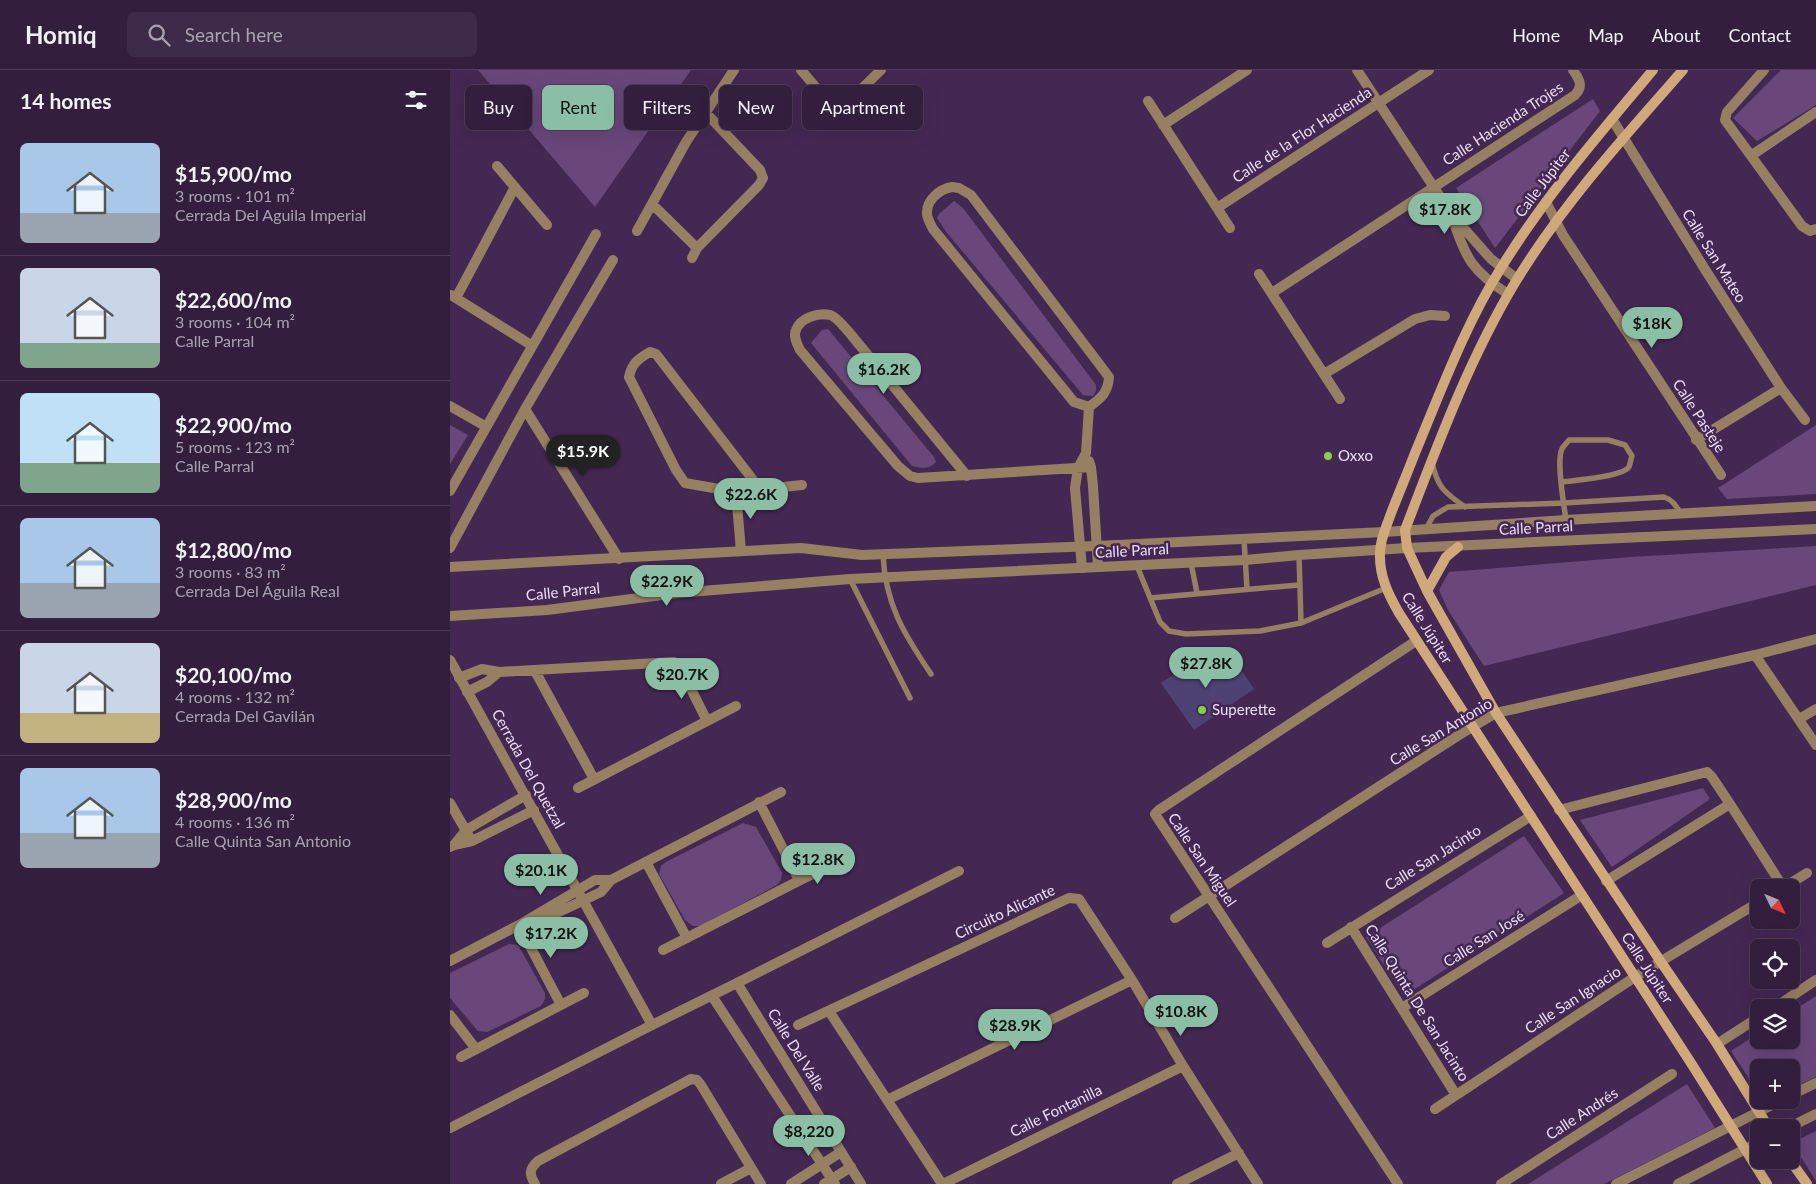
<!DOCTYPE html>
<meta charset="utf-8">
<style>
:root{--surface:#331e3e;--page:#3e2b49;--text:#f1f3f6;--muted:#a9a2b0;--line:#4e3c58;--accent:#8abfa5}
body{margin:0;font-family:Lato,sans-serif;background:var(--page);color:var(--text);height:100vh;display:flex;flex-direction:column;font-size:19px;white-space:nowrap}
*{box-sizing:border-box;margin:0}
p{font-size:16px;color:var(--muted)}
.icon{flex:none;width:28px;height:28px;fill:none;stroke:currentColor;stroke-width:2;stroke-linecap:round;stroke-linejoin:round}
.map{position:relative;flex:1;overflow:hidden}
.details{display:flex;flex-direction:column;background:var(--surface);width:450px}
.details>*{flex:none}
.top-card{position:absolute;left:15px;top:15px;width:475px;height:45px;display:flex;gap:10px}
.needle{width:32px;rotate:133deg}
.tools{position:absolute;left:1300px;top:809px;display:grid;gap:10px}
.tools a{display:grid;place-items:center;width:50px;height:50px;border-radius:8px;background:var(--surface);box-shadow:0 5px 20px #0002,0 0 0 1px var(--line);font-size:25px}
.price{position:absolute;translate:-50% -42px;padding:0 11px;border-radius:18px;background:var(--accent);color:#111;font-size:16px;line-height:32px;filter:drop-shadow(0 1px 2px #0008)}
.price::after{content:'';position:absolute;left:50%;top:30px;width:15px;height:11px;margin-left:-8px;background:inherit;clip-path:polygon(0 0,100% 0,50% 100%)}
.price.on{background:#222;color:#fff}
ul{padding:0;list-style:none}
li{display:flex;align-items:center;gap:15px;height:125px;padding:0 20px}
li+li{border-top:1px solid var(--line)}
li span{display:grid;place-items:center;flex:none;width:140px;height:100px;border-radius:8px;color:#555}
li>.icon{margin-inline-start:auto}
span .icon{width:60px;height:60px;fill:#fffc;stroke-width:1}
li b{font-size:21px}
h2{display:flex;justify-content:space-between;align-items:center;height:60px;padding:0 20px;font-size:21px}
.chip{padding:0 18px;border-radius:8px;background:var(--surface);box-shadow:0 5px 20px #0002,0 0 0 1px var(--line);font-size:18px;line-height:45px}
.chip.on{background:var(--accent);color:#111}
header{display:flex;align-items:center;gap:30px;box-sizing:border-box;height:70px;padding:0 25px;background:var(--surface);border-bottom:1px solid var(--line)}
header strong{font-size:24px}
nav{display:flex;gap:28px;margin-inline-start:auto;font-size:18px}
.search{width:350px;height:45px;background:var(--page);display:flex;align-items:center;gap:12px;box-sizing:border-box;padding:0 18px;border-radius:8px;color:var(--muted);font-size:19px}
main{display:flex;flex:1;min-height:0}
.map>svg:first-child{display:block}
.green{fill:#69477b}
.building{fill:#4d4273}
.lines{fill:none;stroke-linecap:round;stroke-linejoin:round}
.service{stroke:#977f61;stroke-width:5.5}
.minor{stroke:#977f61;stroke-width:10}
.tertiary{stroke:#977f61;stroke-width:10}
.secondary{stroke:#cfa978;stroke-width:10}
.poi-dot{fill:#88cf49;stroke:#442853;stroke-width:2}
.labels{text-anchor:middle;stroke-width:5;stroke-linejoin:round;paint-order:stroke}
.street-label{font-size:15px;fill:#eddcf7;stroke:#442853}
.poi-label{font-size:15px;fill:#eddcf7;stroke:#442853;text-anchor:start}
</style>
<header>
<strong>Homiq</strong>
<div class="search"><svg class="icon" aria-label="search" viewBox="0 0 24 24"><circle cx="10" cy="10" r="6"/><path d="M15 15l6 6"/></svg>Search here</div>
<nav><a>Home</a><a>Map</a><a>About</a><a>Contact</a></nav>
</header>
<main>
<section class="details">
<h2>14 homes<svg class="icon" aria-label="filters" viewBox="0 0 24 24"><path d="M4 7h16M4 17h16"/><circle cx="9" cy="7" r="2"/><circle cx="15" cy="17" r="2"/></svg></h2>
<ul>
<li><span style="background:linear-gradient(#a9c7e8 70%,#9aa5b1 0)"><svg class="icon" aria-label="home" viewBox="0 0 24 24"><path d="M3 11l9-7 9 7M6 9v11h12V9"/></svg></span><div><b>$15,900/mo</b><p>3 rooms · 101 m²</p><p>Cerrada Del Aguila Imperial</p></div></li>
<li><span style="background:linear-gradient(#c9d6e8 75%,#7fa58c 0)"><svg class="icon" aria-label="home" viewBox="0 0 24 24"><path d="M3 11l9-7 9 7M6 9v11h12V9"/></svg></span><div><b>$22,600/mo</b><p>3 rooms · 104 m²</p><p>Calle Parral</p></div></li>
<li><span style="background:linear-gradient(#bfe0f5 70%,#7fa58c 0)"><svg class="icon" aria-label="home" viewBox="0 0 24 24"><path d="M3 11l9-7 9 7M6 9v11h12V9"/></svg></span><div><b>$22,900/mo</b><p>5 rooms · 123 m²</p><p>Calle Parral</p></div></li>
<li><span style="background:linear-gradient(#a9c7e8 65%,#9aa5b1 0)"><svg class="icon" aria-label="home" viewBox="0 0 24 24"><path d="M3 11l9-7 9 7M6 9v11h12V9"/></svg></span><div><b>$12,800/mo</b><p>3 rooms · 83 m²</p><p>Cerrada Del Águila Real</p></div></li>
<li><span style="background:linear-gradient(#c9d6e8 70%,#c2b280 0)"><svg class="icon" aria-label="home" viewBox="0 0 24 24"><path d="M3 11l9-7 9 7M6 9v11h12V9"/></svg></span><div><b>$20,100/mo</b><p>4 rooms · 132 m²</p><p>Cerrada Del Gavilán</p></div></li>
<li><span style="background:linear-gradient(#a9c7e8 65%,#9aa5b1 0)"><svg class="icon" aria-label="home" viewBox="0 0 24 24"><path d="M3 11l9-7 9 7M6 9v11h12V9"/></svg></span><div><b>$28,900/mo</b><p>4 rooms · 136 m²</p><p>Calle Quinta San Antonio</p></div></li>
</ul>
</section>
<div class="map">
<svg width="1366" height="1114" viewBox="0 0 1366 1114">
<rect width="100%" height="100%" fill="#442853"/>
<path class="green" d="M28,0H241L145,137Z
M1331,0H1366V35L1307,71L1283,48Z
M1143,29L1150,41L1045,178L1006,118Z
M504,131L513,138L646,315V321L643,326L633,325L497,163L487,148L489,144Z
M378,259L484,387L486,392C479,400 472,398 462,396L361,273L372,260Z
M0,355L18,365L0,394Z
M1366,355V424L1277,429L1268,418Z
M1366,476V515L1034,596L998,540L989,520L999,502L1181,487Z
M1253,718L1260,729L1162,797L1130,750Z
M293,753L306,757L332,803L331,810L327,815L250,856H243L235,850L209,804L211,796L216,792Z
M1074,766L1114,823L954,926L916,867Z
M59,874L68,875L95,923V929L91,936L37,962L28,961L0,928V903Z
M1366,926V1007L1341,1019V998H1309V1024L1281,981L1309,963V970H1341V942Z
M1237,1014L1265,1058L1154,1114H1078Z
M1366,1061V1111L1342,1073Z"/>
<path class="building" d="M746,586L788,595L804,619L744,660L711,613L746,589Z"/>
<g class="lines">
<path class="service" d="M982,392C987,417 995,423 1015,437
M1112,412C1125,410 1172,407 1179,397C1180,394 1181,389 1182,386L1175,375L1158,370H1119C1117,373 1113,376 1112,379C1106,390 1114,435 1116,450
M976,459L983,446L998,437L1114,433L1214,427C1223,430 1226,436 1231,444
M794,469L797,519
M433,484C435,534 454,564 481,604
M849,485L851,553
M741,493L747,523
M687,496L710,552L719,561L736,564L810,561L851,553L936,518
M400,509L460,628
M700,528L849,515"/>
<path class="minor" d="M351,0L381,35L389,37L400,30L431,0
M1314,0L1277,42L1275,50L1352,156L1360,161L1366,159
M698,31L780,158
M1162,49L1256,201L1331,318L1355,350
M713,55L797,0
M1302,85L1366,42
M47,96L97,155
M502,117L509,118L521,125L659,307C658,323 651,328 639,337L624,332L483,159C481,155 477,148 477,144C476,130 490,119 502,117Z
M1096,132L1113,165L1271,405
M202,134L247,178
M767,138L979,0
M187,161L236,72L284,0
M242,188L247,178L309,115L313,108L310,100L255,42
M809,204L890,329
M822,223L1125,25C1134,16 1129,9 1123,0
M1,225L81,275
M6,228L65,117
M874,304L965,249L980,245L995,246
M0,336L35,356
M75,339L169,489
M1246,370L1331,318
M639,391L641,397L643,416L648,497
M517,406L398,261C393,256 387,247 380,245C369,242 350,248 346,260C343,266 347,274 350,280L448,396L460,406L468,408L641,397
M310,419L206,284L200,282C188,289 182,293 179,307L226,400L235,413L286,422L352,415
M0,421L146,164
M286,422L291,481
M0,478L75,339L163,190
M632,498L625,418L628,398L636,383L639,337
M1305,585L1366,675
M85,601L144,709
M9,608L32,599L49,602L224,592L230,597L257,651
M17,622L37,612L49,602
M1349,649L1366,639
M128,718L286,636
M309,732L349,810
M0,733L19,766
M1109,740L1257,702L1262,707L1280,734L1333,817
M4,775L16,760L76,725
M0,777L4,775L22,771L84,740
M196,792L237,868
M1156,811L1280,734
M1333,818L1357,803
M725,848L1009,665L1046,643L1305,585L1366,569
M69,855L92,850L151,822L161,810L331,722
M69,855L111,935
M901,857L1006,1025
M877,873L1081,746
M213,880L376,797
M0,891L69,855L145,810H161
M287,913L509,801
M952,938L1132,825
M1324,938L1366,910
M379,941L492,1114
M0,945L26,979
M348,955L619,828L629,829L682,910L733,996L808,1114
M1267,974L1309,947
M11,987L134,923
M437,1030L682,910
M985,1039L1185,907L1309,832
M0,1058L202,955
M85,1114C79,1104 79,1099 88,1091L241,1009L247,1010L251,1015L311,1114
M271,1114L301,1098
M341,1114L391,1082
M374,1114L401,1097
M493,1114L733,996
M727,1114L789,1083
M948,1114L705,744L709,740L966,571
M1051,1114L1222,1004"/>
<path class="tertiary" d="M907,0L1002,145L1041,189L1067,209
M1003,149C1015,188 1023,202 1058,224
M0,497L351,478L412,485L646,476L934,462L1116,450L1366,436
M0,546L97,540L227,523L400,509L795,490L849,485L957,478L1366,459
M0,590L202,955L287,913L411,1114
M262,926L385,1114
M1341,1025L1366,1013
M1338,1058L1366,1044
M1166,1114L1332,1030
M1228,1114L1309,1072"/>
<path class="secondary" d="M1203,0C1150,63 1094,128 1051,198C1015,255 991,321 965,383C957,404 948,425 940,446C936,458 930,470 930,483C929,505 938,524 949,543L1241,993L1317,1114
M1233,0C1174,67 1113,134 1066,211C1019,289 987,376 955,460L957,478L977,521L1046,643L1211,892L1267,974L1319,1058
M977,521L996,487L1008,477
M1340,1090L1357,1114"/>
</g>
<g class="poi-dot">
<circle cx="878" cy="386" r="5"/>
<circle cx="752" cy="640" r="5"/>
</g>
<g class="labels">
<g class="street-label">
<text transform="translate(1053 54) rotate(-33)" y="5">Calle Hacienda Trojes</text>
<text transform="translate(852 65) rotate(-33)" y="5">Calle de la Flor Hacienda</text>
<text transform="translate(1093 113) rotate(-53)" y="5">Calle Júpiter</text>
<text transform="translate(1264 186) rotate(58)" y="5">Calle San Mateo</text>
<text transform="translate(1249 346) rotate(57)" y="5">Calle Pasteje</text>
<text transform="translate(1086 458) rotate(-3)" y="5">Calle Parral</text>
<text transform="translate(682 481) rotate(-3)" y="5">Calle Parral</text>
<text transform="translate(113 522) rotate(-6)" y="5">Calle Parral</text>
<text transform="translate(977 558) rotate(58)" y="5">Calle Júpiter</text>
<text transform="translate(991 662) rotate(-31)" y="5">Calle San Antonio</text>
<text transform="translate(78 699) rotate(61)" y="5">Cerrada Del Quetzal</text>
<text transform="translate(983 788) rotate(-32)" y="5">Calle San Jacinto</text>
<text transform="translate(752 790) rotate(56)" y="5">Calle San Miguel</text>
<text transform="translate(555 842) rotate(-25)" y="5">Circuito Alicante</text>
<text transform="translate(1034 869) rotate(-32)" y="5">Calle San José</text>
<text transform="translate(1197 898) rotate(57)" y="5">Calle Júpiter</text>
<text transform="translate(1123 930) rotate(-33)" y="5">Calle San Ignacio</text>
<text transform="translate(967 933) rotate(58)" y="5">Calle Quinta De San Jacinto</text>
<text transform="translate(346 980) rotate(58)" y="5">Calle Del Valle</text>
<text transform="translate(606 1041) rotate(-26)" y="5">Calle Fontanilla</text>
<text transform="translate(1132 1044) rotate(-33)" y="5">Calle Andrés</text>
</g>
<g class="poi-label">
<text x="888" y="391">Oxxo</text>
<text x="762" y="645">Superette</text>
</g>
</g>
</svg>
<div class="tools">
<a><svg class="needle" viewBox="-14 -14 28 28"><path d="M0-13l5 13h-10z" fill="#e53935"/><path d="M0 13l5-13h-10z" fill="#a9a2b0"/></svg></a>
<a><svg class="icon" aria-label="locate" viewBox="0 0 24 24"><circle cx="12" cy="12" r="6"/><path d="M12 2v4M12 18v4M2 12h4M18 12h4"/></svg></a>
<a><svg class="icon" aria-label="layers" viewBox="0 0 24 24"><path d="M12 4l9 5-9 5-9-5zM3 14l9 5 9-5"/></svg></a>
<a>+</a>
<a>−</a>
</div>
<b class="price" style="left:995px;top:165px">$17.8K</b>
<b class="price" style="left:1202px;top:279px">$18K</b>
<b class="price" style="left:434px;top:325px">$16.2K</b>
<b class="price on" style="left:133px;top:407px">$15.9K</b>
<b class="price" style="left:301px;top:450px">$22.6K</b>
<b class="price" style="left:217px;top:537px">$22.9K</b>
<b class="price" style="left:756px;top:619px">$27.8K</b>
<b class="price" style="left:232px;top:630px">$20.7K</b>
<b class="price" style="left:368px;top:815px">$12.8K</b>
<b class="price" style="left:91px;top:826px">$20.1K</b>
<b class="price" style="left:101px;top:889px">$17.2K</b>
<b class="price" style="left:731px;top:967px">$10.8K</b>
<b class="price" style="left:565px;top:981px">$28.9K</b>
<b class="price" style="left:359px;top:1087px">$8,220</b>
<div class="top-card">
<a class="chip">Buy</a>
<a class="chip on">Rent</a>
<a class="chip">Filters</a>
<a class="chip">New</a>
<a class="chip">Apartment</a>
</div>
</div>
</main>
